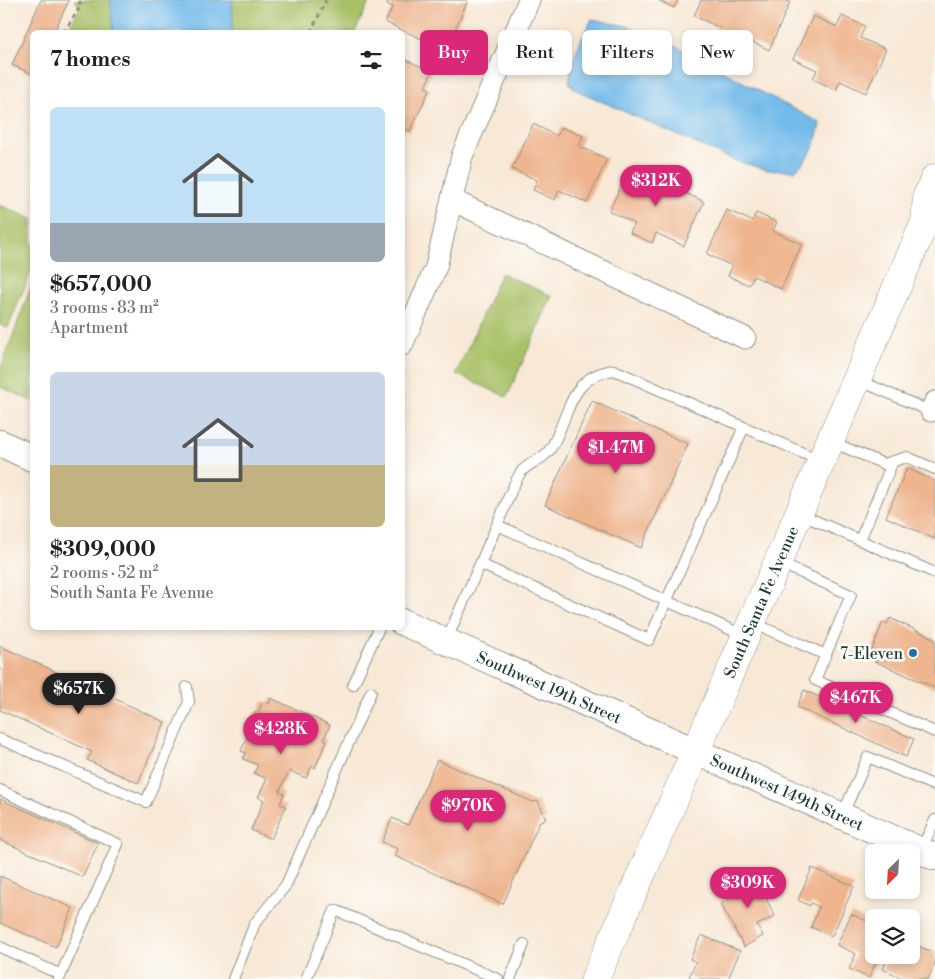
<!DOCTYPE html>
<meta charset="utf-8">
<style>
:root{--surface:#fff;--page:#f2f2f2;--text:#202124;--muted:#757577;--accent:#db2777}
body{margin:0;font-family:"Libre Bodoni",serif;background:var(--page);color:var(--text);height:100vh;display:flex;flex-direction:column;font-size:19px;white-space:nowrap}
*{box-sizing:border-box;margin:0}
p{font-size:16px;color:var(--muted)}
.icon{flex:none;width:28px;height:28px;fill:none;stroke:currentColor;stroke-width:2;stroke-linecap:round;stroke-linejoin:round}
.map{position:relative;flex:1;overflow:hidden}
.sheet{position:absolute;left:30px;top:30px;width:375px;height:600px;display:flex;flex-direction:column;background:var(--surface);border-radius:8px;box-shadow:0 2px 8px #0003}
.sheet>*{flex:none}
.hud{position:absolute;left:420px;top:30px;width:440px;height:45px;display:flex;gap:10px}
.needle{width:32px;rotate:204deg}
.fabs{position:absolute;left:865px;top:844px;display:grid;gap:10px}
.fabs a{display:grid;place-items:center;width:55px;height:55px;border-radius:8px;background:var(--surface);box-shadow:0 2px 8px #0003;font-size:25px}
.price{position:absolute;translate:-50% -42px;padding:0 11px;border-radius:18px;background:var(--accent);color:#fff;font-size:16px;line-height:32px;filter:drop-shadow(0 1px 2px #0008)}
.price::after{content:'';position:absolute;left:50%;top:30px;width:15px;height:11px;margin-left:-8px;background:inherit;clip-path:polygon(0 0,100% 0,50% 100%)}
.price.selected{background:#222;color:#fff}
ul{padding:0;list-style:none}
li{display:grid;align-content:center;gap:10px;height:265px;padding:0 20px}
li span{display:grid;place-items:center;height:155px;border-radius:8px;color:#555}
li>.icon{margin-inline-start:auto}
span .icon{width:90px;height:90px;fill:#fffc;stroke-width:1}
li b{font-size:21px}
h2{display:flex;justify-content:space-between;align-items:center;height:60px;padding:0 20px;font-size:21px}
.pill{padding:0 18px;border-radius:8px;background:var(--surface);box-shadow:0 2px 8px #0003;font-size:18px;line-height:45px}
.pill.selected{background:var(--accent);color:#fff}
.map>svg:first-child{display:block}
.green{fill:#a8c066;stroke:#647e4d}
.water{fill:#72baea;stroke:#487c8f}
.building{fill:#eeb58f}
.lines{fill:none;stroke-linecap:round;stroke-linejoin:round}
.service-casing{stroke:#8c9285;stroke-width:12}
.minor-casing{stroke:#8c9285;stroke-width:23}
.tertiary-casing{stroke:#8c9285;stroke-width:28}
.secondary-casing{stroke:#8c9285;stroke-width:29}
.path{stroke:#8c9285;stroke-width:3;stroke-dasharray:4 4;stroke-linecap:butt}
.service{stroke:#fff;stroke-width:10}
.minor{stroke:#fff;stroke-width:21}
.tertiary{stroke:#fff;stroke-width:26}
.secondary{stroke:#fff;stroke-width:28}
.poi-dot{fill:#1f6fb2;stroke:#fdfcf7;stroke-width:2}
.labels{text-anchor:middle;stroke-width:5;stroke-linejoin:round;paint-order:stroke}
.street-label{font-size:16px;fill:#1f3d34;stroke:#fdfcf7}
.poi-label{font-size:16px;fill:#1f3d34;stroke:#fdfcf7;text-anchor:end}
</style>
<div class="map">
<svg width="935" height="979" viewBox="0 0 935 979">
<rect width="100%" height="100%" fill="#fdfcf7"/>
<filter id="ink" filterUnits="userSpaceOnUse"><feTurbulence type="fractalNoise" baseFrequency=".02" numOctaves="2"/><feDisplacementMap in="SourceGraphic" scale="10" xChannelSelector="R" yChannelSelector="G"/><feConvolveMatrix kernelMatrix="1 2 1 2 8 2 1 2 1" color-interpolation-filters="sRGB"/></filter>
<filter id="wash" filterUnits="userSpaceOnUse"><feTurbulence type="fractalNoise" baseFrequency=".0096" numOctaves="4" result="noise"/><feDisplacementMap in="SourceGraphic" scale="20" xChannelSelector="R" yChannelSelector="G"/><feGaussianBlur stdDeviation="1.12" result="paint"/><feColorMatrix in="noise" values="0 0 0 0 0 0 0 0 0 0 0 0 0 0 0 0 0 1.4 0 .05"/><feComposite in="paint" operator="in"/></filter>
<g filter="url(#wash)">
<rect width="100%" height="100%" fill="#f8e8d6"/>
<path class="green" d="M74,0H370L355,32H67L80,7Z
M0,205L32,219V269L8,328L0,325Z
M501,273L552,296L507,397L456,374Z
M32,284V401L0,387V370Z"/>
<path class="water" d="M110,0H233L232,32H114Z
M592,19L627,26L679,48L820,123C817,143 810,158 795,171L768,170L733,160L576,90L569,82C572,58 580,40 592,19Z"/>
<g id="blocks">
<path class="building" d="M41,0H69L54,32H32V74L12,65Z
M388,0H468L453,34L449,31L441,48L385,22L393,7L387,4Z
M658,0H678L674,8Z
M701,0H785L790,2L769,50L745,38L740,49L716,38L720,28L694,16Z
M813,16L837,27L842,16L865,26L860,38L886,49L866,93L840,81L836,90L813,79L817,70L793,59Z
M402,58L432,72L425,87L430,89L410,131L405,129L402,135Z
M533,124L557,136L561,127L583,136L579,146L607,159L587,203L559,190L555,200L533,190L537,180L512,169Z
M630,167L654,178L658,170L680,179L676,188L704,202L684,246L656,233L652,243L630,233L634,223L609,211Z
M727,210L752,221L756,213L777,222L773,231L802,244L781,289L754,276L749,285L728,276L732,266L707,254Z
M592,401L688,444L641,548L545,505Z
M907,468L935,481V539L886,517Z
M890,618L935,639V688L872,660L870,655L883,622L887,624Z
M0,646L165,722L138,783L87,760L92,752L0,710Z
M804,690L914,739L906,757L797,707Z
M271,698L330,725L324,739L327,740L315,768L312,766L306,778L289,771L279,792L284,794L280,804L286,806L271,839L251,830L264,800L258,797L267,779L254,773L258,765L243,759L246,753L241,751L252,726L249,725L255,712L258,713L263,701L269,704Z
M437,760L533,802L538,801L546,819L540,821L503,904L395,856L398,849L382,842L392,818L408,825Z
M0,799L98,843L83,877L0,840Z
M812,868L854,886L832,936L811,927L819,907L811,903L810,906L798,900Z
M752,872L775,916L757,925L763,936L744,947L721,904L739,894L732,882Z
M0,876L73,908L56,947L0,923Z
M851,914L874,924V955H879L869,978L849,969L856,954L837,945Z
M701,935L740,951L728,979H694L689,977L696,962L690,959Z
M911,943L935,953V964L928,979H904L883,969L889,955H911Z"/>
</g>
</g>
<g filter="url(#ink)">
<use href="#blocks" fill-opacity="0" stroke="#8c9285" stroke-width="1"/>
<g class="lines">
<g class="service-casing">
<path id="service" d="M858,380L934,413
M832,442L884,464L907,457L935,469
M800,514L935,573
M497,525C505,508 511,487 521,472C529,462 544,460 551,448C570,416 568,376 614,370L744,427
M860,540L893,461
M779,563L851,595L815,680L935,732
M480,564L497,525L745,636
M753,623L826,655
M446,641L480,564L649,640L744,427L821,461
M353,685L379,628
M0,739L146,802L189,702L187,687
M0,790L118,844L59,979
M842,816L868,757L935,786
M921,850L935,820
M0,947L61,975
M233,979L255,923L286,885L371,692
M306,979L335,910L498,979
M510,979L524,944"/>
</g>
<g class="minor-casing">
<path id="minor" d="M452,200L745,338
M402,345L436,267L462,156L529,0
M931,411L935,402"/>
</g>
<g class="tertiary-casing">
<g id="tertiary">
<path d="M0,443L32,458"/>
<path id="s1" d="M402,622L935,857"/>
</g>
</g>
<g class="secondary-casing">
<g id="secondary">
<path d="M925,222L927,196L935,178"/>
<path id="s2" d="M595,979L715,707L925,222L935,210"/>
</g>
</g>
<path class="path" d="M64,32L80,7V0
M311,32L326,0"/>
<use href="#service" class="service"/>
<use href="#minor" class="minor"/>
<use href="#tertiary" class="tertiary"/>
<use href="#secondary" class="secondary"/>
</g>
</g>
<circle class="poi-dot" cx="913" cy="653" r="5"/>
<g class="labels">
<g class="street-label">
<text dy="6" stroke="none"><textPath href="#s2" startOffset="412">South Santa Fe Avenue</textPath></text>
<text dy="6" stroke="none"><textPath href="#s1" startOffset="161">Southwest 19th Street</textPath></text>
<text dy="6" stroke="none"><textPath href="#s1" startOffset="421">Southwest 149th Street</textPath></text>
</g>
<g class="poi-label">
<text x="903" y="659">7-Eleven</text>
</g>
</g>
</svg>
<div class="fabs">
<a><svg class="needle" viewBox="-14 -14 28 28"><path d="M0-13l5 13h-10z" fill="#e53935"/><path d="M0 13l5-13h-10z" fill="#757577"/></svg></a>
<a><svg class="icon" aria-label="layers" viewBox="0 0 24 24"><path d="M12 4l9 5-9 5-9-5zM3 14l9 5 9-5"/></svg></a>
</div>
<b class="price" style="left:656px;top:207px">$312K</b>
<b class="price" style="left:616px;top:474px">$1.47M</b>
<b class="price selected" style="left:79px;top:715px">$657K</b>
<b class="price" style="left:856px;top:724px">$467K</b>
<b class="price" style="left:281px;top:755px">$428K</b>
<b class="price" style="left:468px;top:832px">$970K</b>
<b class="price" style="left:748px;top:909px">$309K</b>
<div class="hud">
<a class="pill selected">Buy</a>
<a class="pill">Rent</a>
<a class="pill">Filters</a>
<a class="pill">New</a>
</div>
<section class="sheet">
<h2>7 homes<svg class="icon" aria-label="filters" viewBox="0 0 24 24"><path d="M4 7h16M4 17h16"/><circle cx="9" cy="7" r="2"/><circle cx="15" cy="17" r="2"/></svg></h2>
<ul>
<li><span style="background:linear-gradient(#bfe0f5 75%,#9aa5b1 0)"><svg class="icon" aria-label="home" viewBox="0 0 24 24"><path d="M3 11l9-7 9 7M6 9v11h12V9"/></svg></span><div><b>$657,000</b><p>3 rooms · 83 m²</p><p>Apartment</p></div></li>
<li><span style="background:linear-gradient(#c9d6e8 60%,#c2b280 0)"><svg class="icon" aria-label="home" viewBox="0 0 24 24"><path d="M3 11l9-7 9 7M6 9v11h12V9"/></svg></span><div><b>$309,000</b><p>2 rooms · 52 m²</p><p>South Santa Fe Avenue</p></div></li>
</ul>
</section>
</div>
